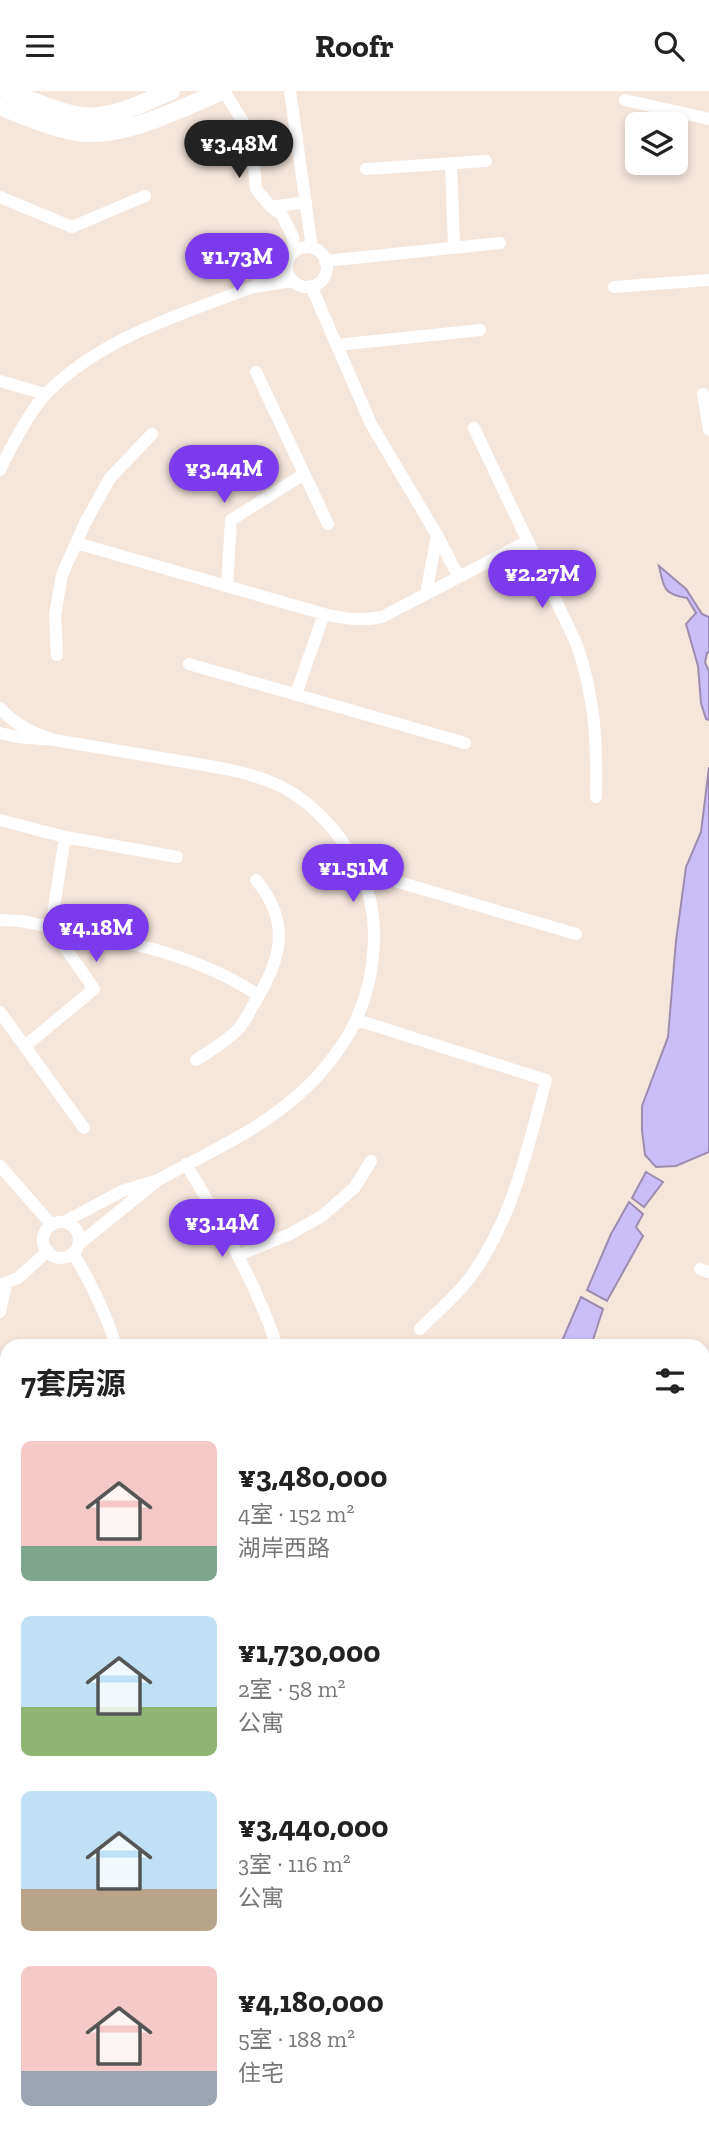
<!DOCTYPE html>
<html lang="zh">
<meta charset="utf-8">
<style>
:root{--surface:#fff;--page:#f6f6f6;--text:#222;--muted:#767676;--accent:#7c3aed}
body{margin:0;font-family:"Zilla Slab","Noto Sans SC",serif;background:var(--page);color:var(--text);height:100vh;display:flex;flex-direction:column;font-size:26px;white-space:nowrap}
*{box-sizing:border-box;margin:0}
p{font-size:23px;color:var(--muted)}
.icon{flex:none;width:38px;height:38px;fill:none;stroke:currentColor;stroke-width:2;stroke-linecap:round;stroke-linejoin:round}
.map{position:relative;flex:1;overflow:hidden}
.panel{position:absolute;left:0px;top:1248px;width:710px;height:800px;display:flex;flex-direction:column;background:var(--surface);border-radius:21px 21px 0 0;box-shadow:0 4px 10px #0003}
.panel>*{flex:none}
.tools{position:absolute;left:625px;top:21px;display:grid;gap:14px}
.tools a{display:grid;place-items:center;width:63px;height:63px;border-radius:10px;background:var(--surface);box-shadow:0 4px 10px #0003;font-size:35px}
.price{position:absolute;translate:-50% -60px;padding:0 16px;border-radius:24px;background:var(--accent);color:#fff;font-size:23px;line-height:46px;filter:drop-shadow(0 2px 4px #0008)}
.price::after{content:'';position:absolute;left:50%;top:42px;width:21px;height:16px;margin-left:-10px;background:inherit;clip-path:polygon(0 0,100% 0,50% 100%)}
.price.active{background:#222;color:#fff}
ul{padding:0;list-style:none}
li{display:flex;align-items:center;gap:21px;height:175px;padding:0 21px}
li span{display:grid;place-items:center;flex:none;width:196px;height:140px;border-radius:10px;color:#555}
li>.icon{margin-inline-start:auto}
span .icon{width:84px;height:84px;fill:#fffc;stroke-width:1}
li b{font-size:30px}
h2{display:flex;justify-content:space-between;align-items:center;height:84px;padding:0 21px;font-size:30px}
header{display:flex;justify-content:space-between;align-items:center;height:91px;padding:0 21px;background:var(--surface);font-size:32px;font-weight:700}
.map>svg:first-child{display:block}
.water{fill:#cabef8;stroke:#9d8caf;stroke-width:2}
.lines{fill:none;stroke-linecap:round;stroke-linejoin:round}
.street{stroke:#fff;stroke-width:12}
.secondary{stroke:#fff;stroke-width:18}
</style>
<header><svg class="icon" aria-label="menu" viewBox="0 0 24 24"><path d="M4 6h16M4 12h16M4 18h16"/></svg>Roofr<svg class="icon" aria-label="search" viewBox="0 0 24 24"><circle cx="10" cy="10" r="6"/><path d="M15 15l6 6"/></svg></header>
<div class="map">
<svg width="709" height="2046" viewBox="0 0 709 2046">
<rect width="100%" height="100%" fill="#f5e6dc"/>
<path class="water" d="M659,475L686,498L702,523L709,526V561L707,562L705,571L709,581V629L706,628L701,612L698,575L686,533L696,522L687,507C663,503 664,497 659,475Z
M709,676V1061L676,1075L656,1076L645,1064L642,1039V1015L668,946L676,850L686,776L701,741Z
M646,1081L663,1091L644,1116L632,1107Z
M629,1111L643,1123L636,1136L643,1145L607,1210L587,1199L611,1143Z
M581,1206L603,1218L591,1255H569L562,1250Z
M0,1379H7V1409H0Z"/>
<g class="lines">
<path class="street" d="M224,0L245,34L252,51L256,98L271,116L282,124L293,146L294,161
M290,0L312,157
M625,9L709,28
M252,51L297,45
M451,72L454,156
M366,78L486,70
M0,106L72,136L145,105
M271,116L306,111
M287 176a20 20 0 1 1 40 0a20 20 0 1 1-40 0Z
M325,170L500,152
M287,179L253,196L293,190
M311,195L371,333L437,444
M614,196L709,189
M337,254L480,239
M256,281L328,433
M0,290L45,303
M703,303L709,339
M474,337L577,554C595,607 597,650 596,706
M0,379C9,359 32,316 48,301C103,246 182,223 253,196
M76,452L324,523C345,528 362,530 382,526L528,450
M227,495L231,429L304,383
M426,503L437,444L458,485
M57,564L55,524L62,484L85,432L110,387L152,343
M189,573L465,652
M296,603L324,523
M0,617C15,634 33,642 54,649L18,646L0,642
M54,649C96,656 138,663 179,670C214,676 250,680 282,696C308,709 331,733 347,757C351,764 357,772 360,780C382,825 376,885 356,929C347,950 326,977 310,993C267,1036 210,1061 158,1089
M0,729L65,746L177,766
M361,780L576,843
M0,829L21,830C103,847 189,857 259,905
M0,921L84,1037
M357,929L546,989C527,1059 513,1129 469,1188C455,1206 436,1222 420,1238
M25,955L94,898L51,836L65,746
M196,969C211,959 228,950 240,936C245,930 249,921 254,913C281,869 292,832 256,789
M186,1073C221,1132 255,1190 277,1255
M0,1075L52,1134
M64,1131L122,1100L158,1089L79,1153
M43 1149a18 18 0 1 1 36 0a18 18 0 1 1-36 0Z
M73,1162C91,1192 106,1222 116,1255
M239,1164L290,1143L322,1125L355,1096L371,1070
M700,1178L709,1181
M0,1194L18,1187L48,1160
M0,1221L6,1193
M704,1349L709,1351
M704,1569L709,1565
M0,1858L7,1863
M704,1862L709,1869
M159,2040L170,2046
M625,2040L626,2042
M324,2046L325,2040"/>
<path class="secondary" d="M8,0C29,8 53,20 76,24C108,31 142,12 171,0
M0,15C25,25 51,37 77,41C124,48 181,17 223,0
M693,2046L699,2040"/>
</g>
</svg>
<div class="tools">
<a><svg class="icon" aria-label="layers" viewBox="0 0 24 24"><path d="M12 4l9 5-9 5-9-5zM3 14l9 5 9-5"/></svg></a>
</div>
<b class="price active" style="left:239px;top:89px">¥3.48M</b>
<b class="price" style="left:237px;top:202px">¥1.73M</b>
<b class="price" style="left:224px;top:414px">¥3.44M</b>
<b class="price" style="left:542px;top:519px">¥2.27M</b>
<b class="price" style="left:353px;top:813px">¥1.51M</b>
<b class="price" style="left:96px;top:873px">¥4.18M</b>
<b class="price" style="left:222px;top:1168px">¥3.14M</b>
<section class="panel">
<h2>7套房源<svg class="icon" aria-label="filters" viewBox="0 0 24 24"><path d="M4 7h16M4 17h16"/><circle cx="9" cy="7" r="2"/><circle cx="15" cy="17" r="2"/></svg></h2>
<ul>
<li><span style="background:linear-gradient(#f6c9c9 75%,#7fa58c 0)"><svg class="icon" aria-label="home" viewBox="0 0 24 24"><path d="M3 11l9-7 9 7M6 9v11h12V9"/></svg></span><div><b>¥3,480,000</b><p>4室 · 152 m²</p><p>湖岸西路</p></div></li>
<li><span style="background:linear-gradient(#bfe0f5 65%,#8fb573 0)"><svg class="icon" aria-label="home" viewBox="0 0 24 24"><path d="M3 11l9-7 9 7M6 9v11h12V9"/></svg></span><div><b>¥1,730,000</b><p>2室 · 58 m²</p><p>公寓</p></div></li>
<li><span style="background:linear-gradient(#bfe0f5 70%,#b9a48a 0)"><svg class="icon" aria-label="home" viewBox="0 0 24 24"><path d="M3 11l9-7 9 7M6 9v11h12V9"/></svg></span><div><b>¥3,440,000</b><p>3室 · 116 m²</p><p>公寓</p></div></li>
<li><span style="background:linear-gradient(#f6c9c9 75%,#9aa5b1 0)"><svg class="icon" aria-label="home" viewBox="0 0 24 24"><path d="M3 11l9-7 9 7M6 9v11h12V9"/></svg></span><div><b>¥4,180,000</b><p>5室 · 188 m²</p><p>住宅</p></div></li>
</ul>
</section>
</div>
